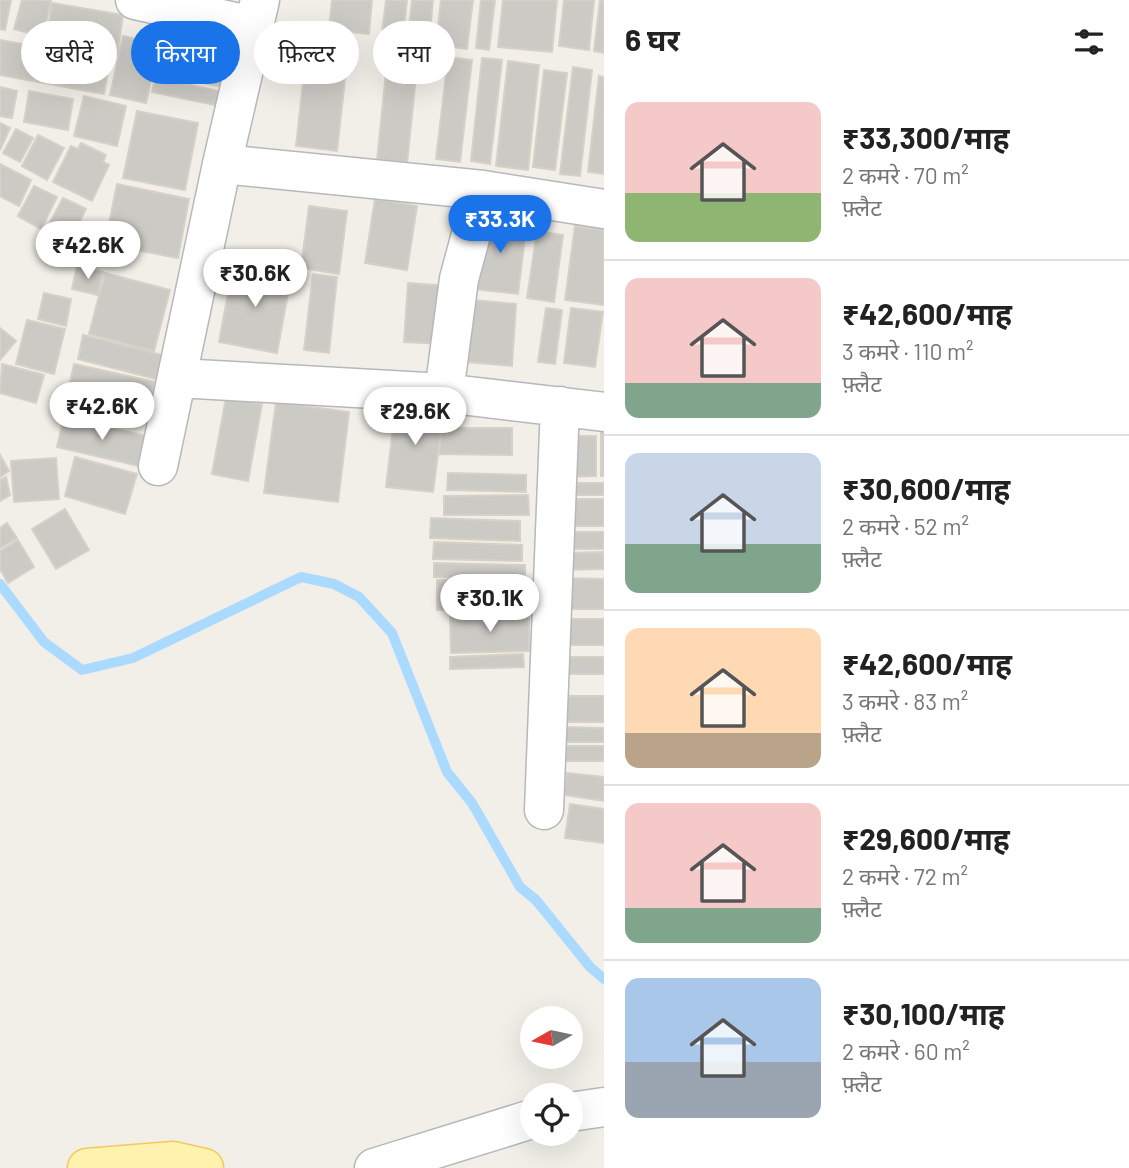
<!DOCTYPE html>
<html lang="hi">
<meta charset="utf-8">
<style>
:root{--surface:#fff;--page:#f6f6f6;--text:#222;--muted:#767676;--line:#e0e0e0;--accent:#1a73e8}
body{margin:0;font-family:Barlow,"Noto Sans Devanagari",sans-serif;background:var(--page);color:var(--text);height:100vh;display:flex;flex-direction:column;font-size:26px;white-space:nowrap}
*{box-sizing:border-box;margin:0}
p{font-size:23px;color:var(--muted)}
.icon{flex:none;width:38px;height:38px;fill:none;stroke:currentColor;stroke-width:2;stroke-linecap:round;stroke-linejoin:round}
.map{position:relative;flex:1;overflow:hidden}
.side{display:flex;flex-direction:column;background:var(--surface);width:525px}
.side>*{flex:none}
.hud{position:absolute;left:21px;top:21px;width:478px;height:63px;display:flex;gap:14px}
.needle{width:46px;rotate:261deg}
.controls{position:absolute;left:520px;top:1006px;display:grid;gap:14px}
.controls a{display:grid;place-items:center;width:63px;height:63px;border-radius:50%;background:var(--surface);box-shadow:0 7px 28px #0002;font-size:35px}
.price{position:absolute;translate:-50% -60px;padding:0 16px;border-radius:24px;background:#fff;color:#222;font-size:23px;line-height:46px;filter:drop-shadow(0 2px 4px #0008)}
.price::after{content:'';position:absolute;left:50%;top:42px;width:21px;height:16px;margin-left:-10px;background:inherit;clip-path:polygon(0 0,100% 0,50% 100%)}
.price.on{background:var(--accent);color:#fff}
ul{padding:0;list-style:none}
li{display:flex;align-items:center;gap:21px;height:175px;padding:0 21px}
li+li{border-top:2px solid var(--line)}
li span{display:grid;place-items:center;flex:none;width:196px;height:140px;border-radius:14px;color:#555}
li>.icon{margin-inline-start:auto}
span .icon{width:84px;height:84px;fill:#fffc;stroke-width:1}
li b{font-size:30px}
h2{display:flex;justify-content:space-between;align-items:center;height:84px;padding:0 21px;font-size:30px}
.pill{padding:0 24px;border-radius:32px;background:var(--surface);box-shadow:0 7px 28px #0002;font-size:24px;line-height:63px}
.pill.on{background:var(--accent);color:#fff}
main{display:flex;flex:1;min-height:0}
.map>svg:first-child{display:block}
.lines{fill:none;stroke-linecap:round;stroke-linejoin:round}
.stream{stroke:#aadaff;stroke-width:10}
.building{fill:#cccac5;stroke:#d6d1c6;stroke-width:2}
.minor-casing{stroke:#b5b8bc;stroke-width:41}
.major-casing{stroke:#f2c960;stroke-width:41}
.minor{stroke:#fff;stroke-width:38}
.major{stroke:#fff2af;stroke-width:38}
</style>
<main>
<div class="map">
<svg width="604" height="1168" viewBox="0 0 604 1168">
<rect width="100%" height="100%" fill="#f1efe8"/>
<g class="lines">
<path class="stream" d="M0,584L44,642L82,670L133,658L301,577L334,584L359,597L392,633L447,772L472,803L520,887L536,900L590,967L604,979"/>
</g>
<path class="building" d="M0,0H11L5,30L0,29Z
M22,0H51L43,37L14,29Z
M332,0H372L369,34L329,30Z
M386,0H407L402,43L381,41Z
M412,0H433L429,41L408,38Z
M441,0H473L467,49L436,45Z
M481,0H495L489,50L476,48Z
M503,0H557L552,52L498,47Z
M564,0H594L589,50L559,46Z
M600,0H604V53L594,51Z
M52,3L123,15L117,55L46,43Z
M123,36L159,44L146,103L110,95Z
M0,40L110,60L104,94L0,75Z
M159,52L238,69L233,89L154,73Z
M306,56L347,61L337,151L296,146Z
M448,57L472,60L460,162L436,159Z
M482,58L502,60L490,164L471,161Z
M508,61L539,65L528,170L496,166Z
M387,63L417,67L406,173L376,170Z
M573,67L592,70L580,176L560,174Z
M544,70L567,73L555,170L533,167Z
M599,76L604,77V174L588,172Z
M155,77L223,92L220,106L152,92Z
M0,87L17,91L12,118L0,116Z
M29,91L73,99L68,130L24,122Z
M84,96L126,106L117,146L74,136Z
M137,111L198,123L185,190L123,178Z
M0,123L10,128L0,150Z
M16,129L33,138L20,162L3,153Z
M38,135L64,148L47,180L22,166Z
M81,143L106,155L103,162L109,165L92,201L53,182L71,146L78,149Z
M0,164L31,180L19,206L0,196Z
M117,184L189,199L178,258L105,244Z
M34,186L57,197L41,229L18,216Z
M63,198L86,209L71,240L47,228Z
M375,199L417,206L407,270L365,263Z
M309,206L347,211L339,274L301,268Z
M482,217L527,222L518,294L474,289Z
M575,226L604,230V305L565,300Z
M537,231L563,235L554,302L527,298Z
M77,266L103,272L98,295L72,289Z
M233,266L291,277L277,353L219,342Z
M105,273L170,290L154,351L89,334Z
M313,274L337,277L329,353L304,350Z
M408,283L448,286L444,344L404,342Z
M44,293L71,299L66,326L38,319Z
M473,300L516,304L512,366L468,362Z
M546,308L562,310L555,364L538,362Z
M571,308L603,312L595,367L564,363Z
M27,320L65,329L54,374L16,364Z
M0,328L16,341L0,360Z
M83,335L162,355L156,379L78,359Z
M2,364L44,375L36,403L0,393Z
M74,364L155,382L147,419L66,401Z
M226,398L262,404L248,481L212,474Z
M276,402L349,412L338,502L264,493Z
M396,403L444,408L433,492L386,487Z
M64,417L146,436L139,466L57,447Z
M442,428H512V455L439,454Z
M601,429H604V476H601Z
M559,436H596V476L559,477Z
M0,455L9,471L0,477Z
M75,457L137,474L125,514L65,496Z
M56,458L59,499L14,502L11,461Z
M448,473L526,475V492L447,490Z
M6,477L10,495L0,501V480Z
M560,483H604V495H560Z
M528,495L529,515H444V496Z
M557,499H604V526H557Z
M65,509L89,550L56,569L32,529Z
M431,518L520,521V541L430,538Z
M7,523L17,538L0,548V528Z
M569,532H604V549H569Z
M18,540L34,567L8,583L0,569V551Z
M434,542L522,545V561L433,559Z
M604,552V569L561,570V553Z
M434,563L525,565V579L434,577Z
M563,578L604,579V609H564Z
M437,580L525,581V611L437,610Z
M529,615V651L451,653L450,616Z
M564,619H604V645H564Z
M523,654L524,667L450,669V657Z
M552,657H604V674H552Z
M557,696H604V722H558Z
M561,727L604,728V742H561Z
M563,746H604V761H563Z
M567,773L604,777V801L564,795Z
M570,804L604,809V843L565,838Z"/>
<g class="lines">
<g class="minor-casing">
<path id="minor" d="M135,0L253,26
M222,164L483,190L604,209
M178,378L444,393L604,412
M444,393L459,279L483,190
M158,466L222,164L260,0
M544,810L560,406
M570,1112L604,1107
M374,1168L532,1119"/>
</g>
<g class="major-casing">
<path id="major" d="M87,1168L173,1161L204,1168"/>
</g>
<use href="#minor" class="minor"/>
<use href="#major" class="major"/>
</g>
</svg>
<div class="controls">
<a><svg class="needle" viewBox="-14 -14 28 28"><path d="M0-13l5 13h-10z" fill="#e53935"/><path d="M0 13l5-13h-10z" fill="#767676"/></svg></a>
<a><svg class="icon" aria-label="locate" viewBox="0 0 24 24"><circle cx="12" cy="12" r="6"/><path d="M12 2v4M12 18v4M2 12h4M18 12h4"/></svg></a>
</div>
<b class="price on" style="left:500px;top:255px">₹33.3K</b>
<b class="price" style="left:88px;top:281px">₹42.6K</b>
<b class="price" style="left:255px;top:309px">₹30.6K</b>
<b class="price" style="left:102px;top:442px">₹42.6K</b>
<b class="price" style="left:415px;top:447px">₹29.6K</b>
<b class="price" style="left:490px;top:634px">₹30.1K</b>
<div class="hud">
<a class="pill">खरीदें</a>
<a class="pill on">किराया</a>
<a class="pill">फ़िल्टर</a>
<a class="pill">नया</a>
</div>
</div>
<section class="side">
<h2>6 घर<svg class="icon" aria-label="filters" viewBox="0 0 24 24"><path d="M4 7h16M4 17h16"/><circle cx="9" cy="7" r="2"/><circle cx="15" cy="17" r="2"/></svg></h2>
<ul>
<li><span style="background:linear-gradient(#f6c9c9 65%,#8fb573 0)"><svg class="icon" aria-label="home" viewBox="0 0 24 24"><path d="M3 11l9-7 9 7M6 9v11h12V9"/></svg></span><div><b>₹33,300/माह</b><p>2 कमरे · 70 m²</p><p>फ़्लैट</p></div></li>
<li><span style="background:linear-gradient(#f6c9c9 75%,#7fa58c 0)"><svg class="icon" aria-label="home" viewBox="0 0 24 24"><path d="M3 11l9-7 9 7M6 9v11h12V9"/></svg></span><div><b>₹42,600/माह</b><p>3 कमरे · 110 m²</p><p>फ़्लैट</p></div></li>
<li><span style="background:linear-gradient(#c9d6e8 65%,#7fa58c 0)"><svg class="icon" aria-label="home" viewBox="0 0 24 24"><path d="M3 11l9-7 9 7M6 9v11h12V9"/></svg></span><div><b>₹30,600/माह</b><p>2 कमरे · 52 m²</p><p>फ़्लैट</p></div></li>
<li><span style="background:linear-gradient(#ffd9b3 75%,#b9a48a 0)"><svg class="icon" aria-label="home" viewBox="0 0 24 24"><path d="M3 11l9-7 9 7M6 9v11h12V9"/></svg></span><div><b>₹42,600/माह</b><p>3 कमरे · 83 m²</p><p>फ़्लैट</p></div></li>
<li><span style="background:linear-gradient(#f6c9c9 75%,#7fa58c 0)"><svg class="icon" aria-label="home" viewBox="0 0 24 24"><path d="M3 11l9-7 9 7M6 9v11h12V9"/></svg></span><div><b>₹29,600/माह</b><p>2 कमरे · 72 m²</p><p>फ़्लैट</p></div></li>
<li><span style="background:linear-gradient(#a9c7e8 60%,#9aa5b1 0)"><svg class="icon" aria-label="home" viewBox="0 0 24 24"><path d="M3 11l9-7 9 7M6 9v11h12V9"/></svg></span><div><b>₹30,100/माह</b><p>2 कमरे · 60 m²</p><p>फ़्लैट</p></div></li>
</ul>
</section>
</main>
